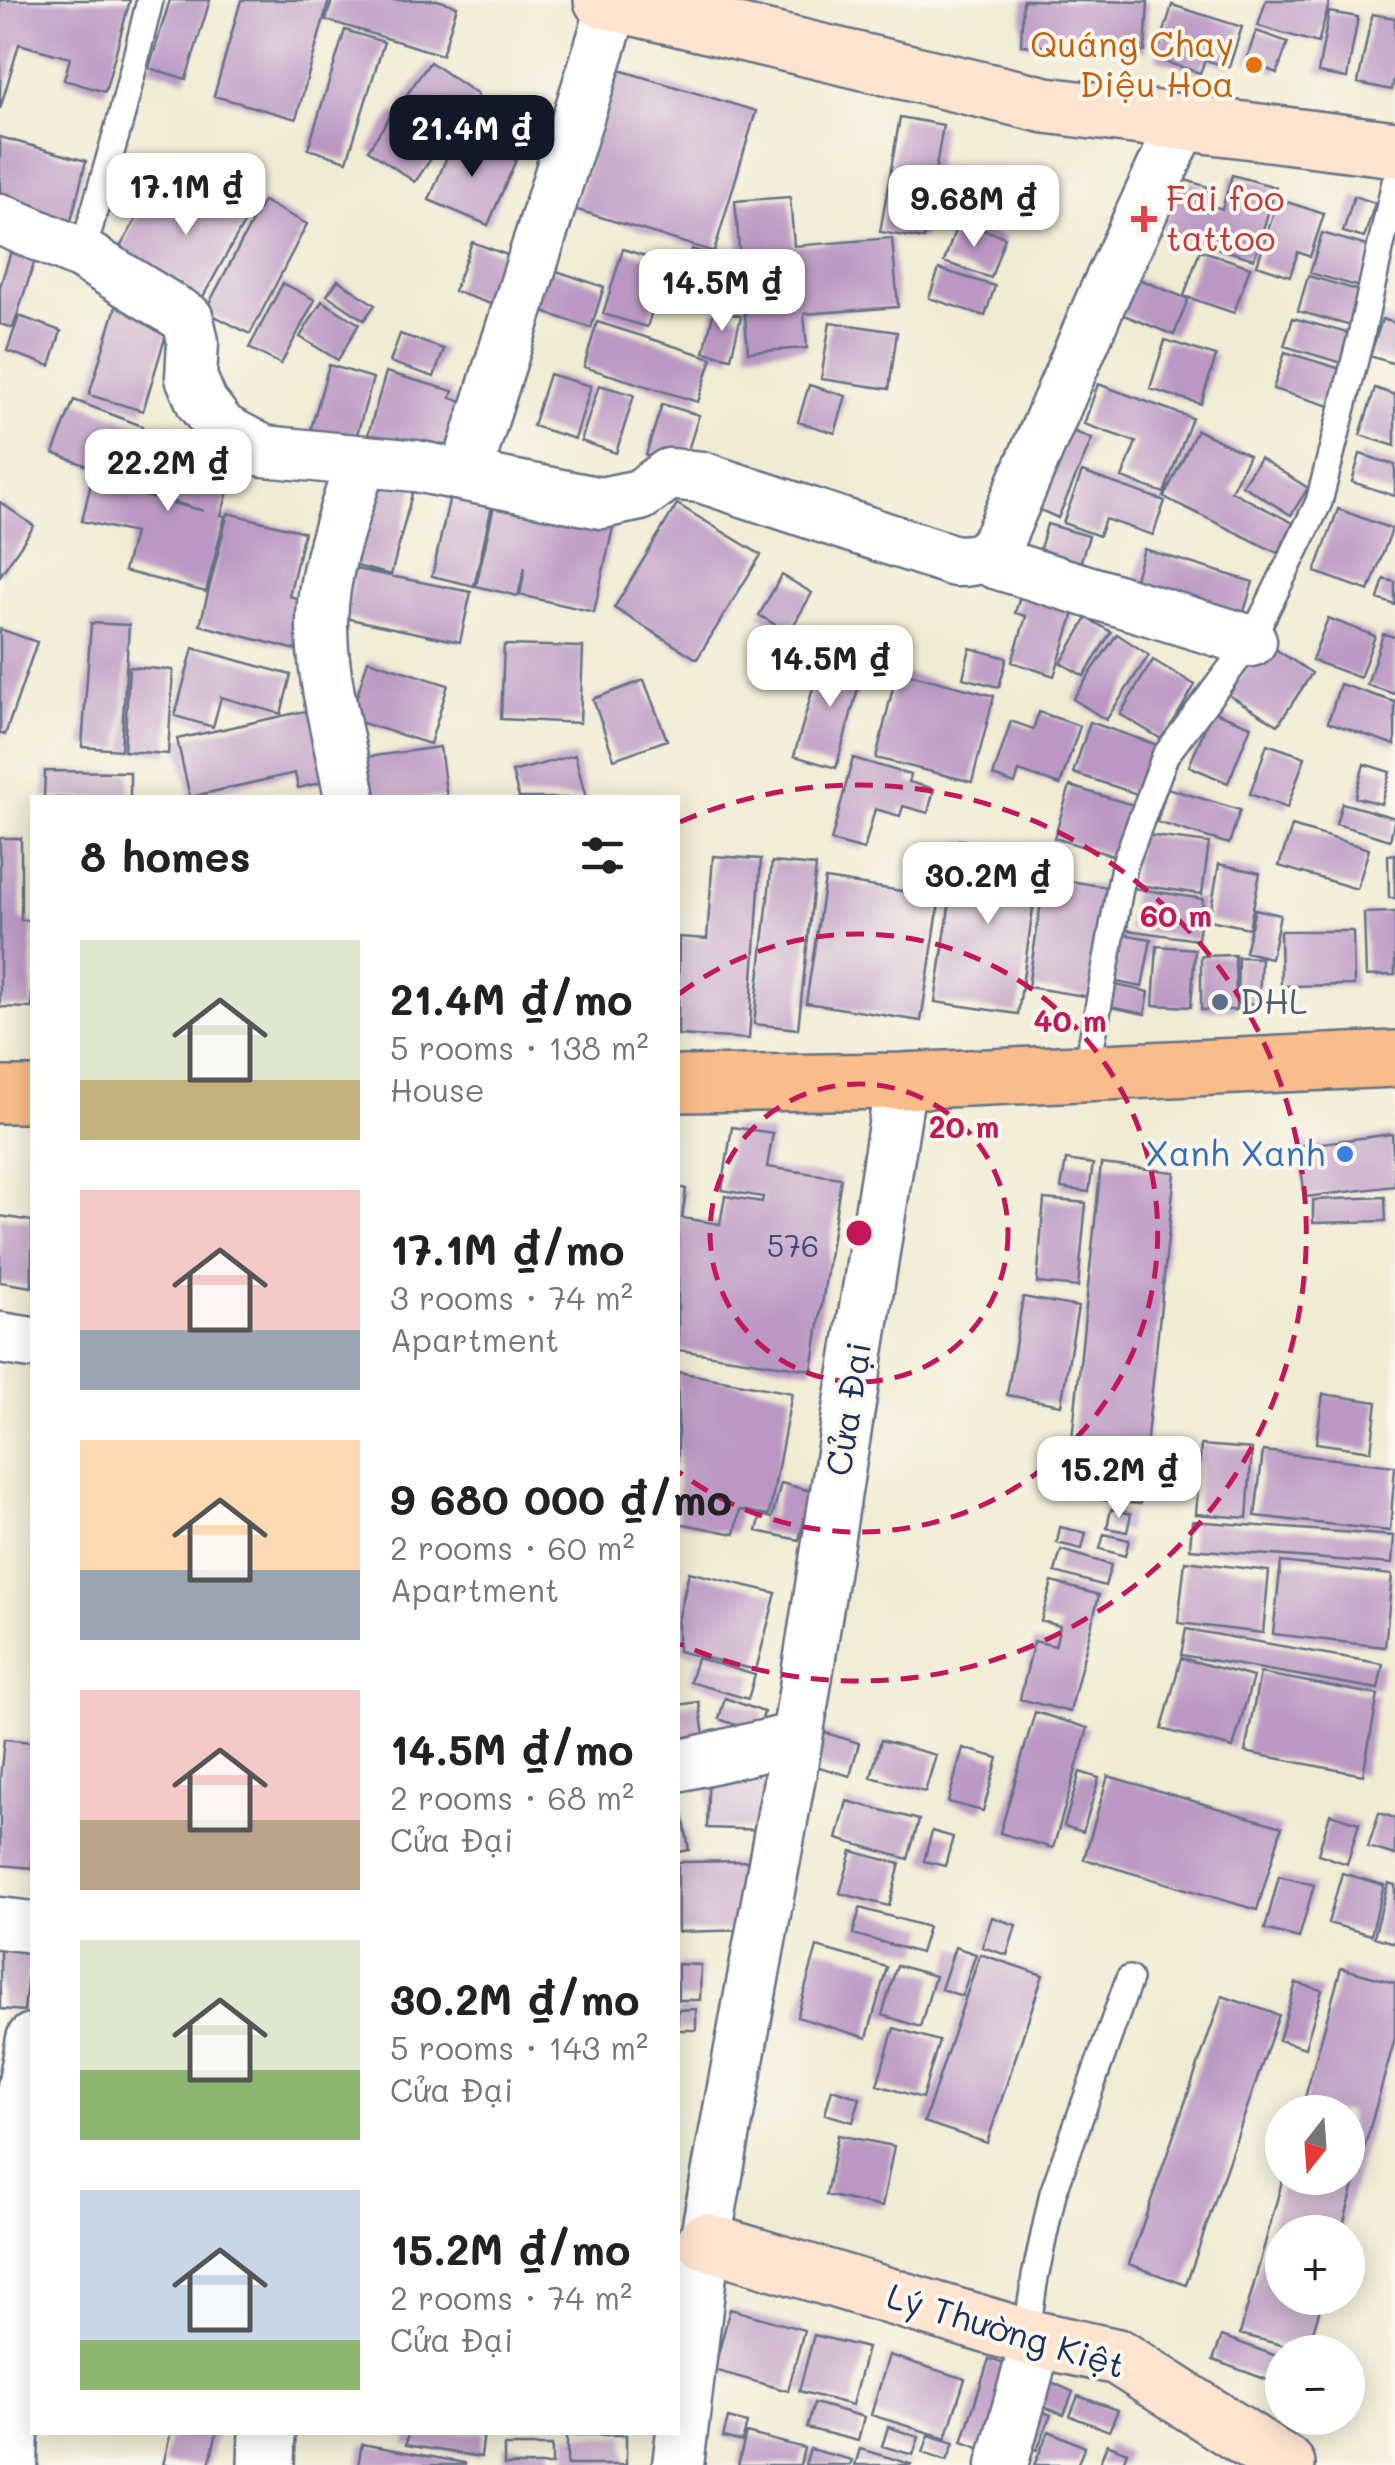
<!DOCTYPE html>
<meta charset="utf-8">
<style>
:root{--surface:#fff;--page:#f2f2f2;--text:#222;--muted:#767676;--accent:#111827}
body{margin:0;font-family:Mali,sans-serif;background:var(--page);color:var(--text);height:100vh;display:flex;flex-direction:column;font-size:38px;white-space:nowrap}
*{box-sizing:border-box;margin:0}
p{font-size:32px;color:var(--muted)}
.icon{flex:none;width:55px;height:55px;fill:none;stroke:currentColor;stroke-width:2;stroke-linecap:round;stroke-linejoin:round}
.map{position:relative;flex:1;overflow:hidden}
.details{position:absolute;left:30px;top:795px;width:650px;height:1640px;display:flex;flex-direction:column;background:var(--surface);border-radius:0px;box-shadow:0 5px 25px #0003}
.details>*{flex:none}
.needle{width:65px;rotate:197deg}
.controls{position:absolute;left:1265px;top:2095px;display:grid;gap:20px}
.controls a{display:grid;place-items:center;width:100px;height:100px;border-radius:50%;background:var(--surface);box-shadow:0 5px 25px #0003;font-size:50px}
.price{position:absolute;translate:-50% -85px;padding:0 22px;border-radius:20px;background:#fff;color:#222;font-size:32px;line-height:65px;filter:drop-shadow(0 2px 5px #0008)}
.price::after{content:'';position:absolute;left:50%;top:60px;width:30px;height:22px;margin-left:-15px;background:inherit;clip-path:polygon(0 0,100% 0,50% 100%)}
.price.active{background:var(--accent);color:#fff}
ul{padding:0;list-style:none}
li{display:flex;align-items:center;gap:30px;height:250px;padding:0 50px}
li span{display:grid;place-items:center;flex:none;width:280px;height:200px;border-radius:0px;color:#555}
li>.icon{margin-inline-start:auto}
span .icon{width:120px;height:120px;fill:#fffc;stroke-width:1}
li b{font-size:42px}
h2{display:flex;justify-content:space-between;align-items:center;height:120px;padding:0 50px;font-size:42px}
.map>svg:first-child{display:block}
.building{fill:#ba98c3}
.lines{fill:none;stroke-linecap:round;stroke-linejoin:round}
.service-casing{stroke:#667187;stroke-width:30}
.minor-casing{stroke:#667187;stroke-width:55}
.tertiary-casing{stroke:#667187;stroke-width:60}
.secondary-casing{stroke:#667187;stroke-width:60}
.primary-casing{stroke:#667187;stroke-width:60}
.service{stroke:#fff;stroke-width:25}
.minor{stroke:#fff;stroke-width:50}
.tertiary{stroke:#fff;stroke-width:55}
.secondary{stroke:#fde4d0;stroke-width:55}
.primary{stroke:#f9bc8a;stroke-width:55}
.ring{fill:none;stroke:#c2185b;stroke-width:5;stroke-dasharray:18 12}
.food-dot{fill:#e8710a;stroke:#fbf7ec;stroke-width:4}
.health-dot{fill:#e0444e;stroke:#fbf7ec;stroke-width:4}
.service-dot{fill:#5c6f8a;stroke:#fbf7ec;stroke-width:4}
.shop-dot{fill:#3f7fe0;stroke:#fbf7ec;stroke-width:4}
.labels{text-anchor:middle;stroke-width:8;stroke-linejoin:round;paint-order:stroke}
.number-label{font-size:30px;fill:#434977}
.food-label{font-size:35px;fill:#c56008;stroke:#fbf7ec;text-anchor:end}
.health-label{font-size:35px;fill:#be3a42;stroke:#fbf7ec;text-anchor:start}
.service-label{font-size:35px;fill:#4e5e75;stroke:#fbf7ec;text-anchor:start}
.shop-label{font-size:35px;fill:#366cbe;stroke:#fbf7ec;text-anchor:end}
.street-label{font-size:35px;fill:#1b2f5e;stroke:#fbf7ec}
.centre{fill:#c2185b;stroke:#fbf7ec;stroke-width:5}
.ring-label{font-size:30px;text-anchor:middle;font-weight:bold;fill:#c2185b;stroke:#fbf7ec;stroke-width:8;stroke-linejoin:round;paint-order:stroke}
</style>
<div class="map">
<svg width="1395" height="2465" viewBox="0 0 1395 2465">
<rect width="100%" height="100%" fill="#fbf7ec"/>
<filter id="ink" filterUnits="userSpaceOnUse"><feTurbulence type="fractalNoise" baseFrequency=".01" numOctaves="2"/><feDisplacementMap in="SourceGraphic" scale="20" xChannelSelector="R" yChannelSelector="G"/><feConvolveMatrix kernelMatrix="1 2 1 2 8 2 1 2 1" color-interpolation-filters="sRGB"/></filter>
<filter id="wash" filterUnits="userSpaceOnUse"><feTurbulence type="fractalNoise" baseFrequency=".0048" numOctaves="4" result="noise"/><feDisplacementMap in="SourceGraphic" scale="40" xChannelSelector="R" yChannelSelector="G"/><feGaussianBlur stdDeviation="2.25" result="paint"/><feColorMatrix in="noise" values="0 0 0 0 0 0 0 0 0 0 0 0 0 0 0 0 0 1.4 0 .05"/><feComposite in="paint" operator="in"/></filter>
<g filter="url(#wash)">
<rect width="100%" height="100%" fill="#f0ebd3"/>
<g id="blocks">
<path class="building" d="M0,0H130L105,92L64,80L70,58L19,44L0,109Z
M170,0H210L186,79L149,68Z
M241,0H329L296,119L214,96Z
M332,0H437L457,6L442,55L326,20Z
M1023,0L1148,2L1145,52L1021,45Z
M1266,0H1330L1318,43L1258,26Z
M1172,5L1242,27L1229,67L1205,60L1200,73L1156,59Z
M1329,12L1358,17L1347,78L1318,73Z
M1372,14L1395,18V73L1392,90L1358,83Z
M345,30L384,42L347,161L308,149Z
M1256,31L1288,42L1277,73L1246,61Z
M430,62L478,95L447,138L400,104Z
M616,69L756,111L714,252L574,209Z
M393,112L441,144L415,182L368,150Z
M900,117L943,125L924,239L880,232Z
M456,135L516,160L488,225L429,200Z
M0,137L86,161L71,221L0,202Z
M1232,175L1276,187L1254,259L1162,232L1179,178L1215,189L1210,205L1222,209Z
M195,178L252,209L196,309L119,249L153,190L179,204Z
M1354,196L1375,203L1364,238L1343,232Z
M790,197L794,246L892,238L898,307L804,314L807,348L748,352L735,201Z
M1278,199L1324,214L1310,257L1298,252L1290,276L1257,265Z
M263,201L307,224L250,334L205,311Z
M958,221L1005,237L991,278L944,262Z
M1322,233L1371,247L1360,287L1310,273Z
M472,242L529,263L510,311L454,291Z
M12,248L36,257L13,328L0,324V287Z
M623,249L667,263L647,327L603,314Z
M692,249L724,260L717,282L685,272Z
M1200,250L1250,267L1234,313L1184,296Z
M539,265L604,287L591,328L525,306Z
M939,269L995,286L985,316L929,298Z
M1131,276L1188,299L1174,335L1116,312Z
M1308,276L1361,291L1351,326L1298,311Z
M338,280L375,305L364,320L327,295Z
M283,283L315,300L281,364L249,348Z
M322,301L359,324L338,360L300,337Z
M117,303L171,318L143,411L89,395Z
M714,310L741,316L731,358L704,352Z
M19,316L61,331L50,366L7,351Z
M1293,318L1351,334L1342,363L1284,346Z
M1382,319L1395,323V364L1370,356Z
M597,322L712,358L698,402L584,367Z
M830,322L897,332L889,389L821,379Z
M400,334L444,349L434,377L390,362Z
M1165,340L1216,356L1201,404L1150,389Z
M1285,352L1341,369L1330,406L1273,389Z
M329,365L373,378L352,452L308,439Z
M386,372L453,391L451,398L465,402L471,445L449,439L442,464L366,442Z
M549,374L591,386L575,439L533,426Z
M1098,384L1192,418L1164,493L1122,478L1136,442L1084,424Z
M599,385L634,395L616,453L581,441Z
M809,385L846,396L835,433L798,422Z
M1375,388L1395,395V446L1360,435Z
M74,400L142,426L122,479L53,453Z
M662,404L699,415L683,466L646,455Z
M1056,424L1092,439L1058,518L1023,502Z
M1197,430L1249,455L1231,491L1293,523L1278,553L1164,497Z
M145,439L236,466L221,515L225,516L206,592L124,571L134,533L82,521L91,483L204,511L131,489Z
M1360,454L1395,465V496L1352,482Z
M1260,458L1308,488L1291,515L1242,485Z
M1082,472L1165,501L1153,535L1105,519L1099,536L1063,523Z
M376,476L414,486L391,575L353,565Z
M454,478L496,488L474,586L432,576Z
M498,488L616,514L594,612L520,595L525,567L518,596L476,586Z
M0,502L34,526L0,576Z
M677,504L761,555L697,659L614,608Z
M1338,509L1392,529L1369,591L1315,572Z
M228,513L304,532L289,596L316,603L304,652L200,625Z
M1047,524L1089,536L1075,579L1035,567Z
M1144,549L1253,582L1238,631L1129,598Z
M355,569L471,592L460,642L345,618Z
M782,575L812,593L789,633L759,615Z
M1384,579L1395,582V605L1378,599Z
M1024,584L1074,613L1054,676L1012,662L1026,616L1015,613Z
M1087,618L1111,632L1084,676L1061,663Z
M1328,618L1375,636L1360,678L1312,660Z
M91,623L129,625L121,750L82,747Z
M0,629L37,642L5,735L0,733Z
M1117,634L1149,655L1106,720L1073,699Z
M1383,634L1395,637V694L1367,685Z
M1263,641L1312,673L1278,725L1229,695Z
M504,645L583,647L580,723L501,719Z
M193,648L291,675L281,714L221,697L213,727L175,716Z
M970,648L1007,658L999,687L963,678Z
M823,652L865,663L836,768L794,756Z
M368,660L448,685L430,744L350,719Z
M1153,660L1195,685L1163,740L1120,714Z
M129,667L173,670L168,754L124,751Z
M897,671L994,696L972,782L876,758Z
M644,680L667,740L614,759L593,699Z
M1340,684L1395,702V745L1328,722Z
M319,708L336,779L298,788L295,773L190,797L177,739Z
M1212,711L1251,726L1228,783L1189,766Z
M1039,712L1080,726L1060,785L1019,771L1015,784L993,776L1011,721L1033,729Z
M1090,722L1157,745L1140,795L1073,773Z
M1267,744L1305,757L1287,808L1250,794Z
M440,747L447,798H364L359,758Z
M575,755L586,798H519L512,772Z
M853,758L911,775L909,782L934,789L928,813L903,806L900,816L875,809L864,850L831,841Z
M1364,764L1390,772L1381,804L1355,797Z
M45,771L130,772V798H44Z
M1070,786L1133,805L1117,857L1054,838Z
M1167,788L1240,810L1229,844L1157,822Z
M1342,803L1395,818L1390,840L1336,824Z
M1292,826L1369,849L1357,889L1279,866Z
M1138,834L1209,843L1202,894L1131,884Z
M0,838H21V920H32V1008L0,1007Z
M959,840L1041,852L1018,1014L935,1002Z
M1395,854V898H1389L1388,855Z
M713,856L761,859L749,1039L678,1035L679,937L707,939Z
M772,862L816,866L798,1029L754,1024Z
M1219,864L1260,873L1249,928L1209,920Z
M1045,877L1107,887L1090,997L1028,987Z
M825,879L940,897L921,1021L806,1003Z
M1133,888L1203,899L1198,940L1127,930Z
M1255,909L1280,915L1271,958L1245,952Z
M1395,912V975L1366,976L1364,913Z
M1280,931H1353L1354,985L1281,986Z
M1117,933L1151,939L1142,987L1107,980Z
M1157,946L1195,949L1191,1007L1153,1005Z
M1235,955L1236,1010H1201V956Z
M1238,957L1261,958L1259,1004H1237Z
M1111,984L1149,992L1145,1014L1106,1006Z
M732,1127L773,1133L767,1167L841,1178L812,1370L678,1350V1187L686,1189L682,1218L720,1224L725,1196L762,1202L763,1197L722,1190Z
M1392,1134L1395,1186L1305,1197L1298,1146Z
M1066,1160L1093,1164L1089,1192L1061,1188Z
M1101,1164L1175,1172L1140,1504L1066,1496Z
M1385,1197L1386,1221L1313,1223V1200Z
M1044,1199L1086,1203L1078,1287L1037,1283Z
M0,1216L32,1221V1287L0,1282Z
M1023,1297L1078,1307L1061,1405L1007,1395Z
M678,1372L792,1393L769,1515L740,1510L735,1534L678,1523Z
M1323,1394L1377,1402L1371,1451L1316,1443Z
M1201,1445L1252,1449L1247,1518L1196,1514Z
M1263,1451L1395,1466L1390,1531L1255,1516Z
M781,1483L811,1491L799,1540L757,1531L761,1515L772,1518Z
M1111,1509L1131,1514L1127,1532L1107,1528Z
M1192,1521L1394,1536L1392,1564L1190,1549Z
M1060,1527L1086,1533L1082,1549L1057,1543Z
M1104,1534L1129,1540L1125,1556L1100,1549Z
M1061,1550L1111,1565L1105,1586L1055,1572Z
M1185,1561L1269,1571L1263,1633L1178,1623Z
M1281,1562L1392,1575L1385,1647L1273,1634Z
M689,1572L776,1593L756,1670L678,1651V1621Z
M1052,1582L1099,1595L1070,1712L1020,1699L1034,1641L1055,1646L1060,1626L1041,1621Z
M1186,1629L1383,1664L1378,1689L1181,1655Z
M697,1658L755,1675L748,1699L690,1682Z
M1181,1658L1253,1677L1233,1748L1162,1729Z
M1260,1673L1378,1695L1363,1775L1245,1752Z
M725,1698L764,1712L758,1733L719,1719Z
M699,1702L707,1755L678,1759V1705Z
M1035,1712L1088,1728L1053,1848L1000,1833Z
M823,1732L859,1743L850,1776L815,1766Z
M4,1739L32,1742V1868L0,1865V1779Z
M881,1740L936,1755L925,1792L871,1777Z
M963,1748L998,1758L983,1811L948,1802Z
M709,1761L769,1764L766,1830L707,1828Z
M1080,1772L1099,1778L1083,1832L1064,1826Z
M1108,1776L1282,1827L1257,1910L1084,1859Z
M847,1801L919,1820L908,1859L837,1839Z
M682,1809L689,1850L678,1852V1810Z
M1379,1813L1395,1818V1855L1368,1847Z
M1330,1814L1359,1823L1347,1864L1318,1854Z
M932,1831L953,1837L945,1866L924,1861Z
M852,1851L900,1864L889,1906L840,1893Z
M749,1861L750,1930L678,1932V1862Z
M1342,1873L1384,1885L1371,1935L1328,1923Z
M1279,1876L1314,1885L1299,1938L1265,1929Z
M1388,1883L1395,1885V1943L1374,1937Z
M860,1908L928,1927L920,1953L853,1934Z
M992,1917L1016,1925L1007,1955L982,1947Z
M0,1931L32,1934L24,2011L0,2009Z
M817,1947L887,1967L867,2038L797,2017Z
M955,1947L976,1954L962,1996L941,1989Z
M980,1954L1043,1975L987,2143L924,2122Z
M678,1964L701,1965L700,2000H678Z
M897,1965L935,1976L920,2027L882,2015Z
M1341,1968L1395,1983V2038L1341,2232H1282V2298H1323L1307,2352L1240,2334L1283,2178H1348V2112H1301Z
M1296,1983L1322,1990L1305,2048L1279,2040Z
M1222,1996L1279,2015L1186,2285L1129,2264Z
M696,2009V2030H678V2010Z
M894,2028L939,2041L922,2098L877,2085Z
M832,2089L860,2098L853,2122L825,2114Z
M838,2135L894,2146L882,2207L826,2195Z
M730,2309L804,2330L788,2391L714,2370Z
M814,2335L867,2348L852,2405L799,2391Z
M1222,2336L1282,2358L1281,2385L1213,2360Z
M889,2355L965,2379L946,2438L871,2415Z
M989,2359L1014,2367L987,2451L962,2442Z
M1047,2380L1073,2392L1064,2415L1037,2404Z
M1078,2396L1118,2410L1109,2431L1070,2416Z
M814,2403L864,2417L858,2441L807,2428Z
M1036,2409L1051,2415L1037,2450L1022,2443Z
M728,2418L747,2423L742,2442L723,2437Z
M888,2427L919,2437L913,2455L882,2446Z
M1049,2431L1085,2447L1077,2465H1034Z
M171,2432H217L209,2465H163Z
M408,2432H484L481,2457L406,2445Z
M746,2433L804,2448L800,2465H738Z
M567,2435H626V2465H567Z
M929,2435L954,2443L947,2461L923,2453Z
M362,2444L465,2463V2465H358Z
M1107,2444L1127,2452L1122,2465H1099Z
M504,2446H552V2465H504Z
M810,2449L852,2460L850,2465H805Z
M860,2449L911,2464L910,2465H855Z"/>
</g>
</g>
<g filter="url(#ink)">
<use href="#blocks" fill-opacity="0" stroke="#667187" stroke-width="2.5"/>
<g class="lines">
<g class="service-casing">
<path id="service" d="M82,254L122,114L150,0
M1086,1074L1124,866L1165,756L1251,641L1319,502L1360,340L1395,182
M1026,2337L1035,2277L1053,2193L1129,1979"/>
</g>
<g class="minor-casing">
<path id="minor" d="M0,219L82,254L188,319L193,342L191,377L202,403L222,429L264,451L416,466L601,503L640,495L669,474L701,477L955,561C979,561 987,558 1000,537L1101,301L1184,121
M465,476L614,3
M990,553L995,563L1251,641
M350,798C340,739 321,680 322,621C323,567 345,512 361,462
M0,1338L32,1343
M678,1766L797,1738
M0,1923L32,1927
M12,2465L22,2093L32,2039
M678,2465L705,2241L797,1738L901,1081
M1002,2465L1037,2339"/>
</g>
<g class="tertiary-casing">
<path id="tertiary" d="M0,2258H32
M266,2465L267,2432"/>
</g>
<g class="secondary-casing">
<path id="secondary" d="M602,0L1046,105L1395,149
M705,2241L1026,2337L1118,2357L1287,2465"/>
</g>
<g class="primary-casing">
<path id="primary" d="M678,1084L901,1081L1395,1059
M0,1095H32"/>
</g>
<use href="#service" class="service"/>
<use href="#minor" class="minor"/>
<use href="#tertiary" class="tertiary"/>
<use href="#secondary" class="secondary"/>
<use href="#primary" class="primary"/>
</g>
</g>
<g class="ring">
<circle cx="859" cy="1233" r="149"/>
<path d="M679 994A299 299 0 1 1 679 1472"/>
<path d="M680 822A448 448 0 1 1 680 1644"/>
</g>
<circle class="food-dot" cx="1254" cy="65" r="10"/>
<path class="health-dot" d="M1139 204h10v10h10v10h-10v10h-10v-10h-10v-10h10z"/>
<circle class="service-dot" cx="1220" cy="1002" r="10"/>
<circle class="shop-dot" cx="1345" cy="1154" r="10"/>
<g class="labels">
<g class="number-label">
<text x="793" y="1257">576</text>
</g>
<g class="food-label">
<text x="1234" y="57">Quáng Chay<tspan x="1234" dy="40">Diệu Hoa</tspan></text>
</g>
<g class="health-label">
<text x="1166" y="211">Fai foo<tspan x="1166" dy="40">tattoo</tspan></text>
</g>
<g class="service-label">
<text x="1240" y="1014">DHL</text>
</g>
<g class="shop-label">
<text x="1325" y="1166">Xanh Xanh</text>
</g>
<g class="street-label">
<text transform="translate(849 1409) rotate(-81)" y="12">Cửa Đại</text>
<text transform="translate(1006 2331) rotate(17)" y="12">Lý Thường Kiệt</text>
</g>
</g>
<circle cx="859" cy="1233" r="15" class="centre"/>
<g class="ring-label">
<text x="1176" y="927">60 m</text>
<text x="1070" y="1032">40 m</text>
<text x="964" y="1138">20 m</text>
</g>
</svg>
<div class="controls">
<a><svg class="needle" viewBox="-14 -14 28 28"><path d="M0-13l5 13h-10z" fill="#e53935"/><path d="M0 13l5-13h-10z" fill="#767676"/></svg></a>
<a>+</a>
<a>−</a>
</div>
<b class="price active" style="left:472px;top:180px">21.4M ₫</b>
<b class="price" style="left:186px;top:238px">17.1M ₫</b>
<b class="price" style="left:974px;top:250px">9.68M ₫</b>
<b class="price" style="left:722px;top:334px">14.5M ₫</b>
<b class="price" style="left:168px;top:514px">22.2M ₫</b>
<b class="price" style="left:830px;top:710px">14.5M ₫</b>
<b class="price" style="left:988px;top:927px">30.2M ₫</b>
<b class="price" style="left:1119px;top:1521px">15.2M ₫</b>
<section class="details">
<h2>8 homes<svg class="icon" aria-label="filters" viewBox="0 0 24 24"><path d="M4 7h16M4 17h16"/><circle cx="9" cy="7" r="2"/><circle cx="15" cy="17" r="2"/></svg></h2>
<ul>
<li><span style="background:linear-gradient(#dfe7d0 70%,#c2b280 0)"><svg class="icon" aria-label="home" viewBox="0 0 24 24"><path d="M3 11l9-7 9 7M6 9v11h12V9"/></svg></span><div><b>21.4M ₫/mo</b><p>5 rooms · 138 m²</p><p>House</p></div></li>
<li><span style="background:linear-gradient(#f6c9c9 70%,#9aa5b1 0)"><svg class="icon" aria-label="home" viewBox="0 0 24 24"><path d="M3 11l9-7 9 7M6 9v11h12V9"/></svg></span><div><b>17.1M ₫/mo</b><p>3 rooms · 74 m²</p><p>Apartment</p></div></li>
<li><span style="background:linear-gradient(#ffd9b3 65%,#9aa5b1 0)"><svg class="icon" aria-label="home" viewBox="0 0 24 24"><path d="M3 11l9-7 9 7M6 9v11h12V9"/></svg></span><div><b>9 680 000 ₫/mo</b><p>2 rooms · 60 m²</p><p>Apartment</p></div></li>
<li><span style="background:linear-gradient(#f6c9c9 65%,#b9a48a 0)"><svg class="icon" aria-label="home" viewBox="0 0 24 24"><path d="M3 11l9-7 9 7M6 9v11h12V9"/></svg></span><div><b>14.5M ₫/mo</b><p>2 rooms · 68 m²</p><p>Cửa Đại</p></div></li>
<li><span style="background:linear-gradient(#dfe7d0 65%,#8fb573 0)"><svg class="icon" aria-label="home" viewBox="0 0 24 24"><path d="M3 11l9-7 9 7M6 9v11h12V9"/></svg></span><div><b>30.2M ₫/mo</b><p>5 rooms · 143 m²</p><p>Cửa Đại</p></div></li>
<li><span style="background:linear-gradient(#c9d6e8 75%,#8fb573 0)"><svg class="icon" aria-label="home" viewBox="0 0 24 24"><path d="M3 11l9-7 9 7M6 9v11h12V9"/></svg></span><div><b>15.2M ₫/mo</b><p>2 rooms · 74 m²</p><p>Cửa Đại</p></div></li>
</ul>
</section>
</div>
